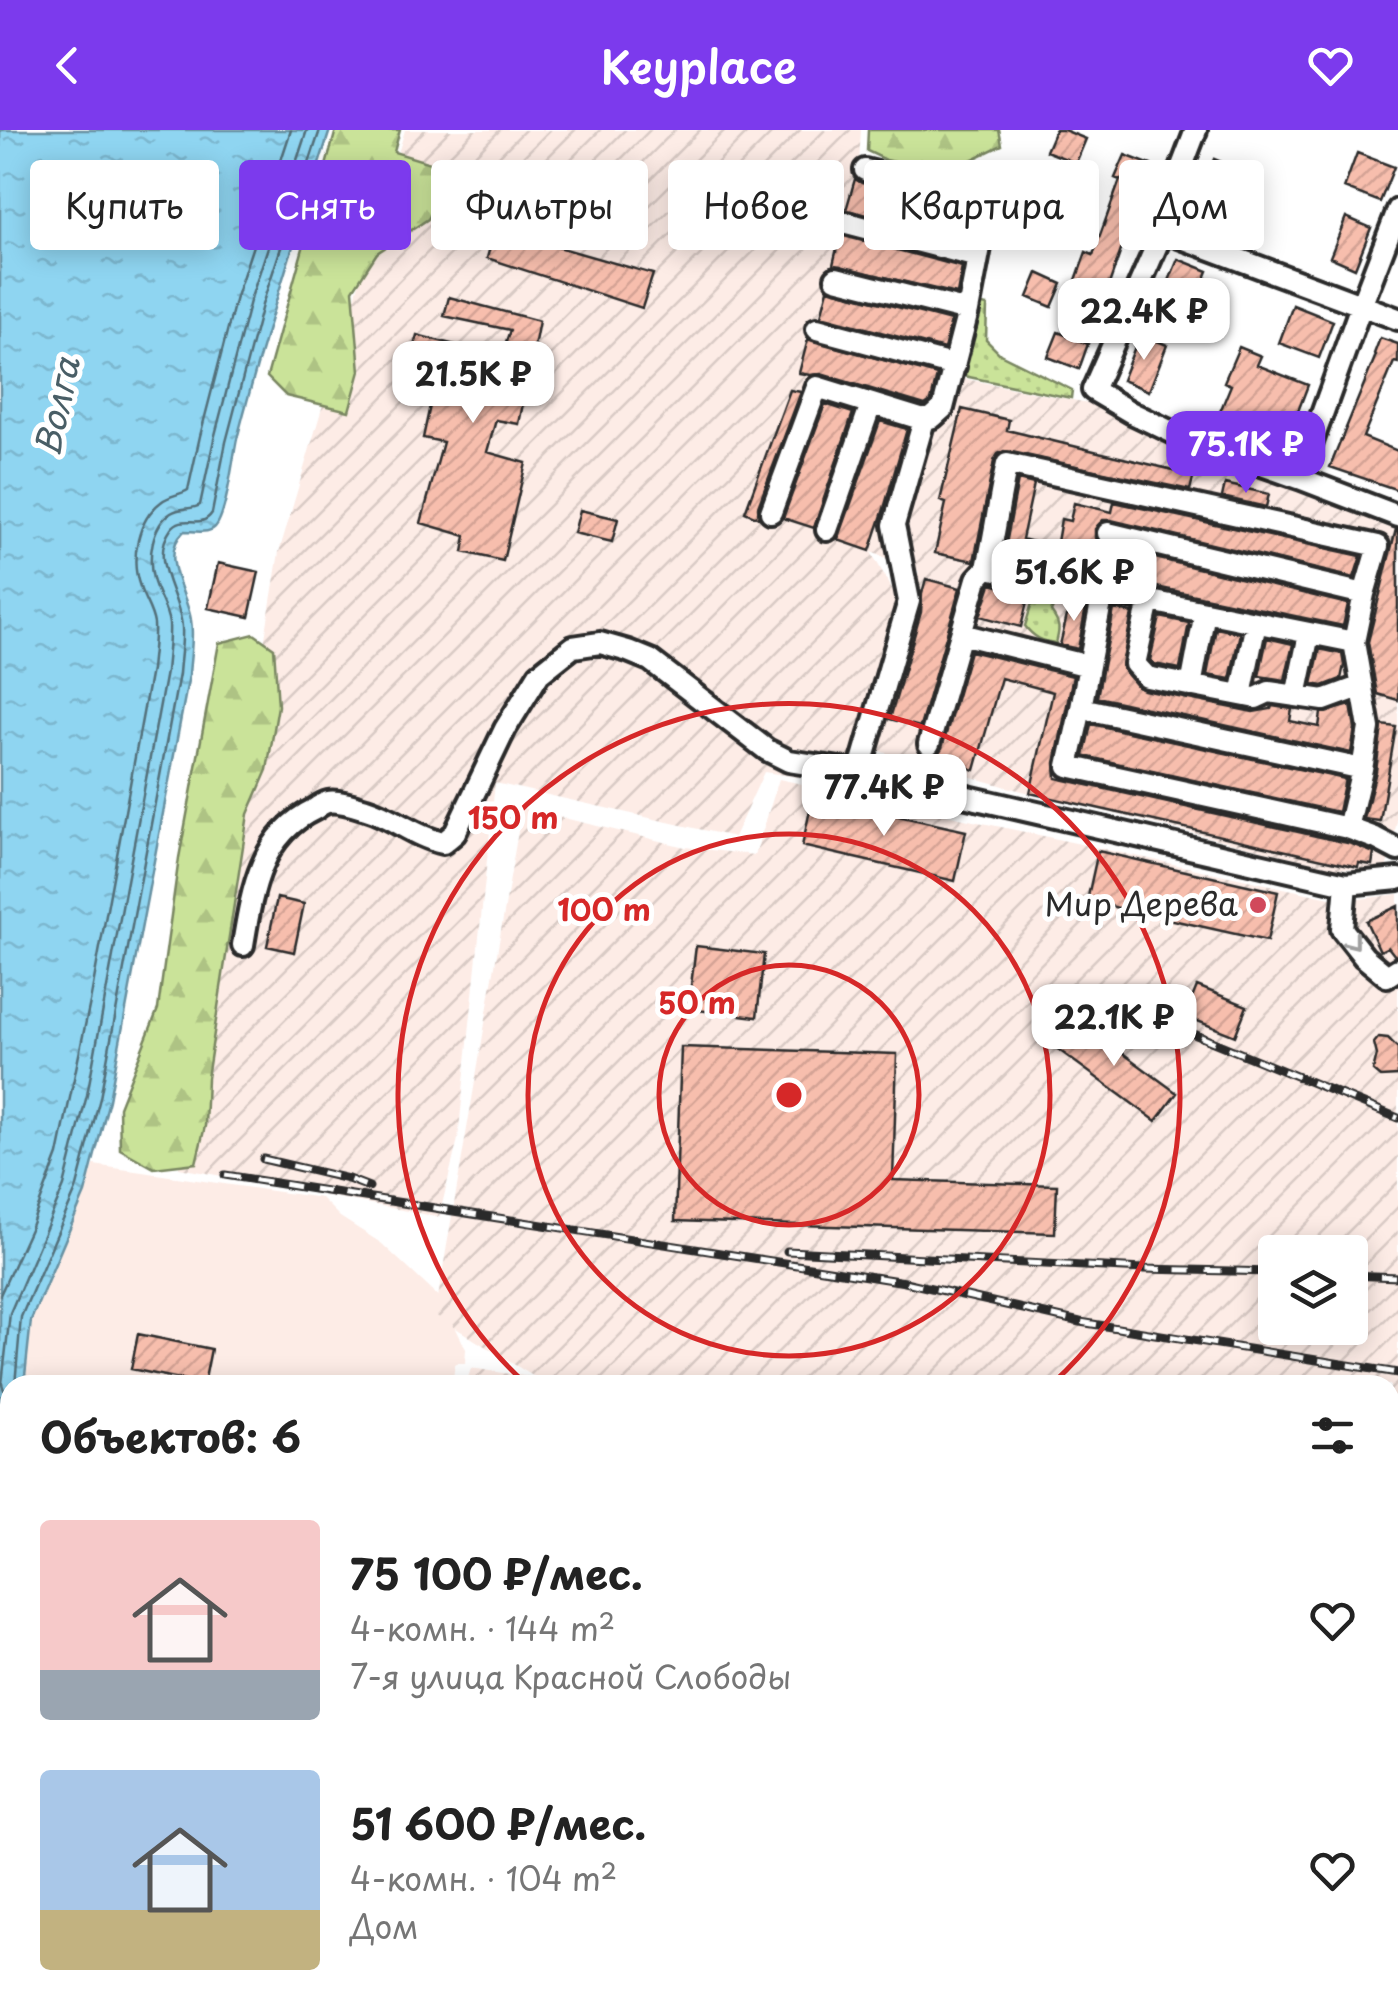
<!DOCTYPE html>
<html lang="ru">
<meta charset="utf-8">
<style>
:root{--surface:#fff;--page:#f6f6f6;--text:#222;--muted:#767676;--accent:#7c3aed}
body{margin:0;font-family:"Playpen Sans",sans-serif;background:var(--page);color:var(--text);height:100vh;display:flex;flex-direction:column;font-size:38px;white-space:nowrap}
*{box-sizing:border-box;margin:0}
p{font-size:32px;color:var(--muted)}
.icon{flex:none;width:55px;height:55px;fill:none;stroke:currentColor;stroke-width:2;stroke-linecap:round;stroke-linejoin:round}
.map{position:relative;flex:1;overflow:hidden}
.details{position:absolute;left:0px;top:1245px;width:1400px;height:640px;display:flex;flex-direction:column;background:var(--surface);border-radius:30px 30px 0 0;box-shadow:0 5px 25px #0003}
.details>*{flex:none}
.hud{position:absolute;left:30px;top:30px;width:1340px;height:90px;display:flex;gap:20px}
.fabs{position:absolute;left:1258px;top:1105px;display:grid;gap:20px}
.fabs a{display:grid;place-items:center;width:110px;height:110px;border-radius:10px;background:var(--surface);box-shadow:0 5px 25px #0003;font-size:50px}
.price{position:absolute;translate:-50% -85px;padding:0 22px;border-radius:20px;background:#fff;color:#222;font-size:32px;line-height:65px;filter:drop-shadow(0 2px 5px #0008)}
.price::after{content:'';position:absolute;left:50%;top:60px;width:30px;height:22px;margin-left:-15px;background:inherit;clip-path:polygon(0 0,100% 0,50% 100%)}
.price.active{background:var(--accent);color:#fff}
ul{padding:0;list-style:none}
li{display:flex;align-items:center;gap:30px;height:250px;padding:0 40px}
li span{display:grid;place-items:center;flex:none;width:280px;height:200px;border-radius:10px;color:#555}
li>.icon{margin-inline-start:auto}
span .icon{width:120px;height:120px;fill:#fffc;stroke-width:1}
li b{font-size:42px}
h2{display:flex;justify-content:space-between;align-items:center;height:120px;padding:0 40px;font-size:42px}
.chip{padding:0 35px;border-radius:10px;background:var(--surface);box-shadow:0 5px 25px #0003;font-size:35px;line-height:90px}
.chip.active{background:var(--accent);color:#fff}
header{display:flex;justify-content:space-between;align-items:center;height:130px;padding:0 40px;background:var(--accent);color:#fff;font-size:45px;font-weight:600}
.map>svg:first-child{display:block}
.built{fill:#fdece6}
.industrial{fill:url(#industrial-furrows);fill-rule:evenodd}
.grass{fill:url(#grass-dots);stroke:#7a8762;stroke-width:2.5}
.forest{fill:url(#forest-firs);stroke:#7a8762;stroke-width:2.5}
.water{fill:url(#water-ripples);stroke:#6791a2;stroke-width:2.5}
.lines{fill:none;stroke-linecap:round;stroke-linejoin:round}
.shore{stroke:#536f7a;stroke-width:2.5}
.building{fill:url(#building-hatch);stroke:#2b2b2b;stroke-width:2.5}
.minor-casing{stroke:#2b2b2b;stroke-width:28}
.minor{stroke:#fff;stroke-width:20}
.rail-casing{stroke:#2b2b2b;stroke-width:9}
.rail{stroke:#fff;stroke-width:5;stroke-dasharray:15;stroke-linecap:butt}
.oneway{stroke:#a0a0a0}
.ring{fill:none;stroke:#d62828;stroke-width:5}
.poi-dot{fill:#d1495b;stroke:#fff;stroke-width:4}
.labels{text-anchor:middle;stroke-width:10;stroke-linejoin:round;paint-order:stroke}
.poi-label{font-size:32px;fill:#2b2b2b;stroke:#fff;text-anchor:end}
.water-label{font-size:35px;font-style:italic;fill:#495e66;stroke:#fff}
.centre{fill:#d62828;stroke:#fff;stroke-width:5}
.ring-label{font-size:30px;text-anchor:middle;font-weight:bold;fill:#d62828;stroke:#fff;stroke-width:10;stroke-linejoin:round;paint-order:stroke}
</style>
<header><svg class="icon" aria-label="back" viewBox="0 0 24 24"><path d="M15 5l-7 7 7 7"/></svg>Keyplace<svg class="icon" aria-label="heart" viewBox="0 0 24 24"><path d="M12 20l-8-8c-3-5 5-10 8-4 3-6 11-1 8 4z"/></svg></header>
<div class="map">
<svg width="1398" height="1885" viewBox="0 0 1398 1885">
<defs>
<pattern id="industrial-furrows" width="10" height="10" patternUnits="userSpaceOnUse" patternTransform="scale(2.5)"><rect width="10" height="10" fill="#fdece6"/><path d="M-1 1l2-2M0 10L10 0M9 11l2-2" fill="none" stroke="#d9cbc5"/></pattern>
<pattern id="grass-dots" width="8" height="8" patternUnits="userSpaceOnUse" patternTransform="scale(2.5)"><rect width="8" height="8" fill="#cae399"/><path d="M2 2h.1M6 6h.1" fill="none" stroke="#aec384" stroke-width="1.8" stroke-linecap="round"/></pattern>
<pattern id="forest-firs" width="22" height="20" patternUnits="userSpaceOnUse" patternTransform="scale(2.5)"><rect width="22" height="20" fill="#cae399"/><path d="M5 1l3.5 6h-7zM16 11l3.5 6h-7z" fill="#aec384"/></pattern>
<pattern id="water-ripples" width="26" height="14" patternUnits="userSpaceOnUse" patternTransform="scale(2.5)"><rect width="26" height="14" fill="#8fd5f1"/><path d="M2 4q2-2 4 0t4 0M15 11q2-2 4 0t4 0" fill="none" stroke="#7cb7cf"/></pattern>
<pattern id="building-hatch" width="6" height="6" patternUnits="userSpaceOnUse" patternTransform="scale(2.5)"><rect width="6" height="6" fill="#f7bead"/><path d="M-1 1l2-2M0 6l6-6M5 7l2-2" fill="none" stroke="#d4a395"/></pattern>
</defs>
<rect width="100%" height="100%" fill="#fff"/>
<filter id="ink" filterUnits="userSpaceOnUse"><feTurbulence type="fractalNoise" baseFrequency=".01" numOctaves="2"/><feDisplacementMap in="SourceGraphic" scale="20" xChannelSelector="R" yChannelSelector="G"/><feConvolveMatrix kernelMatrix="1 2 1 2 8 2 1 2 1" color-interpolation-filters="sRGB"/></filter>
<g filter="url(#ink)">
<path class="built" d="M94,1035L321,1068L340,1087L381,1113L442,1170L466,1219L465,1233H455L452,1255H24L31,1190L85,1063Z
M10,1344V1653L0,1651V1398Z
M825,1875H1098L1123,1885H848Z"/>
<path class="industrial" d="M405,0H861L859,33L981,59L995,77L961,248L1088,273L1277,352L1398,396V687L1386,740L1335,738L1018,660L872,619L919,441L871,422L898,469L883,539L865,583L852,633L809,622L798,647L764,642L734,707L495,653L458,1009L439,1087L179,1038L279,422Z
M779,649L1344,771L1398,764V1471H1390V1255H466L471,1238L536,1248L435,1185L522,678L685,717L755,725ZM1275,1122H1350V1198H1275Z
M1099,1875H1247L1243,1885H1124Z"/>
<path class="grass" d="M982,175L987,176L986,210L1000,224L1072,260L1071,268L964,246L977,176Z
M1033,456L1052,460L1055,473L1051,482C1060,494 1060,499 1056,513C1042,511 1034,508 1025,496L1033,470Z"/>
<path class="forest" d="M336,0H400L394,22L440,36L452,52L428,89L377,123L353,160L360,241L349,281L286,266L267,247Z
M868,0H999L1002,15L944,43L886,30L867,21Z
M254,504L274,518L278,576L267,640L248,684L207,948L205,996L196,1033L154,1038L120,1019L119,977L158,879L179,728L219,513Z"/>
<path class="water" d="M0,0H330C297,103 264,205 237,309C233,327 226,389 214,398C207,404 193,401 184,401C158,426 187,462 191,490C194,507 190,527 189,545L109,970L85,1063L31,1190L24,1255H10V1344L0,1398Z"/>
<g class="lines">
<path class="shore" d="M0,1165L30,1099L58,1025L90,872L151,540C152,525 155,509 154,494C152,480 144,470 140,457C130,430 137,390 161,372C169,365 180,365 188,360L200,306L236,167L291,0
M15,1255L21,1187L76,1060L100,968L179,544C180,528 183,512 182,497C180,464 148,431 171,399C184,382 200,401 212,383L226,312L262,175L320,0
M10,1271L5,1263L2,1254L10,1183L64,1056L87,965L166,542C167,527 170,510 169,494C167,477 157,465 153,449C148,428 151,396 171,383C180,377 192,380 200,375L214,309L250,171L307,0"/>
</g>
<path class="building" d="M1055,0H1064L1086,9L1076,33L1046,21Z
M1357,23L1394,37L1380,72L1344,58Z
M1125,25L1151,35L1106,163L1075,153L1086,122L1093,125L1120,50L1115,48Z
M1214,29L1236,38L1217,87L1194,78Z
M855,49L862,53L967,79L972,85L967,110L846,80Z
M1346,87L1371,98L1355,138L1330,127Z
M495,99L653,144L642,178L487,128Z
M840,105L962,137L957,164L833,135Z
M1178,129L1208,141L1196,171L1166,158Z
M1038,143L1062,154L1052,177L1028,167Z
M828,159L951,191L944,219L821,186Z
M449,167L539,191L519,294L496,290L487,322L526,333L503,431L463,422L466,406L421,393L443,312L423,308L431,271L401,264L417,205L501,227L510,200L444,186Z
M1293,175L1333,191L1319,228L1279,213Z
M1058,202L1088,214L1079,239L1048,227Z
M1140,204L1167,215L1149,261L1122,250Z
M1380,208L1398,214V233L1394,232L1363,307L1398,321V360L1330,337L1376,225L1374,224Z
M808,209L937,245L931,271L925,275L821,244L810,245L799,243Z
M1239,217L1261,226L1257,235L1308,255L1297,284L1283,279L1271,310L1217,289L1231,255L1224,252Z
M790,260L801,262L758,377L759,388L745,382Z
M825,274L853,283L814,398L783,388Z
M962,279L1009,290L1007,300L1194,345L1190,360L1004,321L998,324L994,331L974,431L935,423L946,373L940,371Z
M880,291L907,299L883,382L870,421L838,410Z
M1018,350L1034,354L1022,409L1056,418L1061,389L1070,391L1074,373L1112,382L1114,372L1361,426L1354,448L1111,390H1103L1095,399V408L1105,416L1348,474L1343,496L1004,425Z
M1225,354L1269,364L1266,377L1222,367Z
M580,380L618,389L612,412L574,403Z
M1396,399H1398V570L1377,564L1368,512Z
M218,433L259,442L249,487L208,478Z
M926,449L960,458L920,597L890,589L921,482L922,463Z
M991,454L1029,464L1021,497L980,486Z
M1071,469L1087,472L1078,519L1060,515Z
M1114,479L1132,483L1122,537L1138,557L1144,560L1253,582L1271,579L1272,576L1292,579L1290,591L1319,597L1321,583L1351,575L1355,598L1351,623L1097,567Z
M1160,487L1189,493L1180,539L1154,534L1150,530Z
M1216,498L1240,503L1230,549L1207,545Z
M1267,508L1293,514L1285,550L1259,546Z
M1320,519L1342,524L1344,535L1341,549L1323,556L1312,554Z
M970,521L1073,546L1055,633L1056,648L1352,714L1374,723L1372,735L1359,733L1358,737L1030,663L1053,562L1001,548L975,640L934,628L942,618Z
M1091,594L1345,649L1338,682L1084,626Z
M1382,595L1396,597L1380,691L1364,689L1376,641Z
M813,667L966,701L955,751L802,716Z
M1098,721L1278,762L1267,811L1087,771Z
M277,768L304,774L294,822L267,816Z
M1398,776V825L1395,826L1388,817L1380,821L1366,791Z
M696,816L764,824L757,887L688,879Z
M1197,856L1247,876L1235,906L1185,886Z
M1072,886L1177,963L1156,991L1052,915Z
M1379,907L1388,908L1398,918V946L1380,947L1373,941L1377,925L1374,913Z
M681,917L897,924L893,1050L1057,1055L1055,1103L675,1091Z
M138,1204L211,1219L204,1254L131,1239Z"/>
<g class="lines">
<g class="minor-casing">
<path id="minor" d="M1196,0L1176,52L1163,101L1093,260L1132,283L1182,307L1299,348L1398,386
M847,93L978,127
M1163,101L1398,189
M836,148L968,181
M817,199L955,236
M1299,348L1361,176L1398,80
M771,382L817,257L924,290
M827,400L871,274
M1108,403L1364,464
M1149,471L1135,534L1147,547L1256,568L1269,562L1324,570L1362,556
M961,504L1089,536
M1191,556L1205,482
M1241,565L1256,493
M1296,566L1309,504
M1081,578L1103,462
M929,614L977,449L987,438
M1362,639L1081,578L1068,636L1348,698L1375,708L1398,720
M859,642L909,471L894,395L924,290L933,287L943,278L968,181L987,80L974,67L865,40
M1348,698L1362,639L1369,598L1354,512L1364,464L1378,416L1007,334C999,369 995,403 987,438L1354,512
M1346,754L1342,799L1364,827L1387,846L1398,839
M243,815C252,761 260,705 315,679C319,676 323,673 328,672C338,670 356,676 366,679C393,687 415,707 443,713L455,703L505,599L539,544L573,517L600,513L628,521L650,530L767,620L789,631L859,642L1346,754L1398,749
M1390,1458L1398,1459
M1390,1679H1398
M1390,1756L1398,1759
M1390,1806L1398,1787
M751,1875L775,1885
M1080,1875L1103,1885
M5,1885L10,1874
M258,1885L262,1875
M631,1885L636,1875
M1062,1885L1066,1875
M1277,1885L1281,1875
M1356,1885L1360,1875"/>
</g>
<use href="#minor" class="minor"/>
<g class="rail-casing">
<path id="rail" d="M1145,884L1398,988
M263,1029L348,1049L369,1057
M225,1045L905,1152L1080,1192L1398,1243
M787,1121L1144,1139L1275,1142
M1350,1145L1398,1147
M1390,1273L1398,1274
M0,1307L10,1309
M0,1325L10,1327
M1390,1521L1398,1522
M1390,1538L1398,1539"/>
</g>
<use href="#rail" class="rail"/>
</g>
<defs><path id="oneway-chevron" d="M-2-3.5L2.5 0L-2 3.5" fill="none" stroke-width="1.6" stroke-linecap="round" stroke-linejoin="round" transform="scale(2.5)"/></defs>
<use class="oneway" href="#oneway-chevron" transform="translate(1353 812) rotate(52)"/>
</g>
<g class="ring">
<circle cx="789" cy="965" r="130"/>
<circle cx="789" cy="965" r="261"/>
<path d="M525 1253A391 391 0 1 1 1053 1253"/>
</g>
<circle class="poi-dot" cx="1258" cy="775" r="10"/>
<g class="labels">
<g class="poi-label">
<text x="1238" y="786">Мир Дерева</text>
</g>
<g class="water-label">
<text transform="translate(58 277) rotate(-78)" y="12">Волга</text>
</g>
</g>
<circle cx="789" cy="965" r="15" class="centre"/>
<g class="ring-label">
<text x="513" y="699">150 m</text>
<text x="604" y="791">100 m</text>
<text x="697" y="884">50 m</text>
</g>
</svg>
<div class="fabs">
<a><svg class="icon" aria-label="layers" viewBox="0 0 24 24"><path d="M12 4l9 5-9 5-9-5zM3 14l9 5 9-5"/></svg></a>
</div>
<b class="price" style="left:1144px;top:233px">22.4K ₽</b>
<b class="price" style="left:473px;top:296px">21.5K ₽</b>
<b class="price active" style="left:1246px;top:366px">75.1K ₽</b>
<b class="price" style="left:1074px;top:494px">51.6K ₽</b>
<b class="price" style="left:884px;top:709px">77.4K ₽</b>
<b class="price" style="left:1114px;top:939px">22.1K ₽</b>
<div class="hud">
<a class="chip">Купить</a>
<a class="chip active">Снять</a>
<a class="chip">Фильтры</a>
<a class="chip">Новое</a>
<a class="chip">Квартира</a>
<a class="chip">Дом</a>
</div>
<section class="details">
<h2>Объектов: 6<svg class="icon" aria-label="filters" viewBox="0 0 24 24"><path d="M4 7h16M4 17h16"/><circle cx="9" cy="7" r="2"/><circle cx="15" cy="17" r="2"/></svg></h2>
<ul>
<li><span style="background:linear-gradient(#f6c9c9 75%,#9aa5b1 0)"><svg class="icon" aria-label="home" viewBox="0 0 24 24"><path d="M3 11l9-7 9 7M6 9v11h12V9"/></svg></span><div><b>75 100 ₽/мес.</b><p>4-комн. · 144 m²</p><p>7-я улица Красной Слободы</p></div><svg class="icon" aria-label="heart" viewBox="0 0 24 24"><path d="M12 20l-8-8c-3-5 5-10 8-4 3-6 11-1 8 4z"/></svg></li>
<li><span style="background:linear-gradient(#a9c7e8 70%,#c2b280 0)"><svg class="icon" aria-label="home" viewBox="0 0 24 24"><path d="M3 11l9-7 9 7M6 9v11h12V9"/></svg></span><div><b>51 600 ₽/мес.</b><p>4-комн. · 104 m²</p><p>Дом</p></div><svg class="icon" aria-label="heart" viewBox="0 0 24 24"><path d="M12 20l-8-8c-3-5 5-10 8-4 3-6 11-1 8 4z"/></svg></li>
</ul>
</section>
</div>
